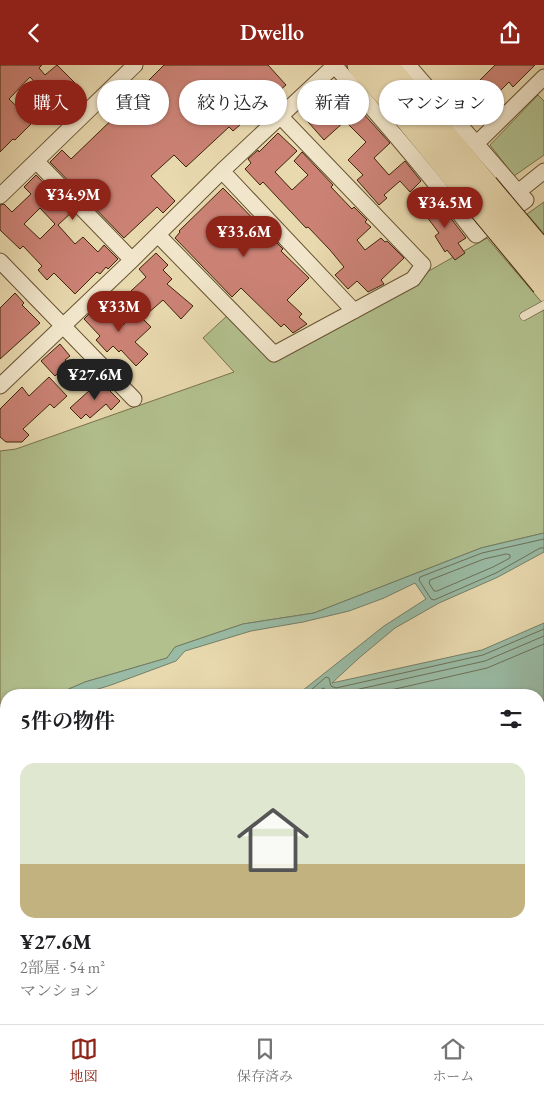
<!DOCTYPE html>
<html lang="ja">
<meta charset="utf-8">
<style>
:root{--surface:#fff;--page:#f6f6f6;--text:#202124;--muted:#757577;--line:#e0e0e0;--accent:#8f2418}
body{margin:0;font-family:"EB Garamond","Noto Serif JP",serif;background:var(--page);color:var(--text);height:100vh;display:flex;flex-direction:column;font-size:19px;white-space:nowrap}
*{box-sizing:border-box;margin:0}
p{font-size:16px;color:var(--muted)}
.icon{flex:none;width:28px;height:28px;fill:none;stroke:currentColor;stroke-width:2;stroke-linecap:round;stroke-linejoin:round}
.map{position:relative;flex:1;overflow:hidden}
.side{position:absolute;left:0px;top:624px;width:545px;height:336px;display:flex;flex-direction:column;background:var(--surface);border-radius:20px 20px 0 0;box-shadow:0 1px 4px #0004}
.side>*{flex:none}
.top-card{position:absolute;left:15px;top:15px;width:515px;height:45px;display:flex;gap:10px}
.price{position:absolute;translate:-50% -42px;padding:0 11px;border-radius:18px;background:var(--accent);color:#fff;font-size:16px;line-height:32px;filter:drop-shadow(0 1px 2px #0008)}
.price::after{content:'';position:absolute;left:50%;top:30px;width:15px;height:11px;margin-left:-8px;background:inherit;clip-path:polygon(0 0,100% 0,50% 100%)}
.price.active{background:#222;color:#fff}
ul{padding:0;list-style:none}
li{display:grid;align-content:center;gap:10px;height:265px;padding:0 20px}
li+li{border-top:1px solid var(--line)}
li span{display:grid;place-items:center;height:155px;border-radius:15px;color:#555}
li>.icon{margin-inline-start:auto}
span .icon{width:90px;height:90px;fill:#fffc;stroke-width:1}
li b{font-size:21px}
h2{display:flex;justify-content:space-between;align-items:center;height:60px;padding:0 20px;font-size:21px}
.pill{padding:0 18px;border-radius:22px;background:var(--surface);box-shadow:0 1px 4px #0004;font-size:18px;line-height:45px}
.pill.active{background:var(--accent);color:#fff}
header{display:flex;justify-content:space-between;align-items:center;height:65px;padding:0 20px;background:var(--accent);color:#fff;font-size:22px;font-weight:600}
.tab-bar{display:flex;justify-content:space-around;align-items:center;height:70px;border-top:1px solid var(--line);background:var(--surface);font-size:14px;color:var(--muted)}
.tab-bar a{display:grid;justify-items:center;gap:2px}
.tab-bar .active{color:var(--accent)}
.map>svg:first-child{display:block}
.green{fill:#b2c08e;stroke:#78734c}
.water{fill:#99bba5;stroke:#747f67}
.lines{fill:none;stroke-linecap:round;stroke-linejoin:round}
.shore{stroke:#6b7057;stroke-width:1}
.building{fill:#cb8275;stroke:#3d2609;fill-rule:evenodd}
.service-casing{stroke:#685332;stroke-width:9}
.minor-casing{stroke:#685332;stroke-width:17}
.primary-casing{stroke:#3d2609;stroke-width:27}
.service{stroke:#f1e6cb;stroke-width:8}
.minor{stroke:#f1e6cb;stroke-width:15}
.primary{stroke:#e9d9af;stroke-width:25}
.primary-bridge-casing{stroke:#3d2609;stroke-width:27;stroke-linecap:butt}
.primary-bridge{stroke:#e9d9af;stroke-width:25}
</style>
<header><svg class="icon" aria-label="back" viewBox="0 0 24 24"><path d="M15 5l-7 7 7 7"/></svg>Dwello<svg class="icon" aria-label="share" viewBox="0 0 24 24"><path d="M12 15V3M7 8l5-5 5 5M5 13v7h14v-7"/></svg></header>
<div class="map">
<svg width="544" height="959" viewBox="0 0 544 959">
<rect width="100%" height="100%" fill="#e9d9af"/>
<filter id="stains"><feTurbulence type="fractalNoise" baseFrequency=".004" numOctaves="4"/><feColorMatrix values="0 0 0 0 .2 0 0 0 0 .09 0 0 0 0 .02 0 0 0 .5 -.17"/></filter>
<radialGradient id="worn" r=".72"><stop offset=".6" stop-color="#630" stop-opacity="0"/><stop offset="1" stop-color="#630" stop-opacity=".3"/></radialGradient>
<path class="green" d="M538,30L544,36V90L514,111L490,80Z
M544,137V169L527,149Z
M487,173L544,240V468L481,483L314,548L243,559L175,582L167,593L85,617L55,630H6V641L1,642L0,644V386L16,384L234,307L203,273L229,249L275,293Z
M544,675V959H0V813L6,811V954H539V676Z"/>
<path class="water" d="M544,468V487L498,512L439,538L395,563L359,593L332,618L482,585L544,558V675L539,676V630H297L384,561L426,534L415,518L384,533L349,546L303,557L251,566L185,586L176,596L111,620L79,630H55L85,617L167,593L175,582L243,559L314,548L481,483Z
M6,641C6,655 3,668 2,683H6V811L0,813V642Z"/>
<g class="lines">
<path class="shore" d="M544,474L482,488L420,512L419,515L431,534L434,535L496,508L540,483H544
M507,489L510,490V493L493,502L437,526H434L429,518L430,515L484,494Z
M305,630L326,612L329,613L331,621L336,623L483,590L544,564
M314,630L323,623L331,628L337,629L485,596L544,571
M369,630L487,603L544,579"/>
</g>
<path class="building" d="M0,0H42L39,3L45,10L57,0L75,18L60,33L48,21L43,26L30,12L9,34L33,57L15,75L13,74L0,87Z
M164,0H268L286,20L233,66L229,62L186,102L174,90L151,111L175,136L163,148L157,142L124,173L50,97L62,85L71,94L125,42L121,39L138,23L140,24Z
M495,0H535L513,22L509,17L470,56L455,40Z
M333,22L350,39L352,36L390,78L374,93L389,110L405,96L421,116L410,127L400,116L384,130L387,133L379,140L357,115L363,110L348,95L366,77L345,56L324,75L301,49L315,37L316,38Z
M278,68L297,86L275,107L292,125L308,110L294,96L302,87L333,120L331,122L352,144L354,142L367,155L365,157L371,162L357,175L365,185L381,173L385,177L387,176L404,193L381,215L384,219L368,227L357,216L348,224L335,210L344,202L330,185L308,162L306,163L263,117L260,120L245,104L251,98L248,94L258,85L259,87Z
M36,110L72,147L58,160L75,179L83,172L98,187L104,180L118,194L108,204L106,202L100,209L97,207L75,229L54,208L47,215L38,205L42,201L23,181L20,184L0,165V140L4,139L12,147L31,129L24,122ZM40,143L55,159L40,174L24,159Z
M223,123L283,184L281,186L309,213L287,235L302,249L299,252L307,259L293,268L284,259L281,262L241,223L232,232L175,173L180,167L179,166Z
M436,134L466,173L458,178L465,188L455,195L447,185L445,187L435,171L439,168L421,144Z
M156,188L168,200L163,205L172,214L167,219L193,241L181,254L163,235L147,249L131,232L134,229L131,226L146,212L139,204Z
M15,228L24,238L22,240L40,258L0,294V243Z
M101,237L123,260L136,247L151,262L135,277L148,289L136,301L121,285L119,287L113,281L107,287L96,275L100,271L84,254Z
M60,279L70,291L65,295L68,299L55,311L41,296Z
M49,312L67,331L54,343L50,339L23,364L29,370L22,377H6L0,372V344L22,322L29,331Z
M100,316L120,336L111,345L106,339L90,353L86,349L81,354L70,343Z"/>
<g class="lines">
<g class="service-casing">
<path id="service" d="M524,251L544,240
M539,881L544,878
M539,941L544,940
M397,954L399,959
M479,959L497,954"/>
</g>
<g class="minor-casing">
<path id="minor" d="M334,0C383,55 431,111 476,170L526,135L518,127
M408,0L518,127L544,106
M477,78L544,12
M36,96L132,195
M222,106L354,246
M0,131L135,0
M158,170L274,289L413,214L423,200L281,52
M0,196L134,334
M0,321L132,195L222,106L334,1"/>
</g>
<g class="primary-casing">
<path id="primary" d="M360,0L400,44L472,132
M385,0L486,121"/>
</g>
<use href="#service" class="service"/>
<use href="#minor" class="minor"/>
<use href="#primary" class="primary"/>
<g class="primary-bridge-casing">
<path id="primary-bridge" d="M486,121L544,190
M472,132L544,219"/>
</g>
<use href="#primary-bridge" class="primary-bridge"/>
</g>
<rect width="100%" height="100%" filter="url(#stains)"/>
<rect width="100%" height="100%" fill="url(#worn)"/>
</svg>
<b class="price" style="left:73px;top:156px">¥34.9M</b>
<b class="price" style="left:445px;top:164px">¥34.5M</b>
<b class="price" style="left:244px;top:193px">¥33.6M</b>
<b class="price" style="left:119px;top:268px">¥33M</b>
<b class="price active" style="left:95px;top:336px">¥27.6M</b>
<div class="top-card">
<a class="pill active">購入</a>
<a class="pill">賃貸</a>
<a class="pill">絞り込み</a>
<a class="pill">新着</a>
<a class="pill">マンション</a>
</div>
<section class="side">
<h2>5件の物件<svg class="icon" aria-label="filters" viewBox="0 0 24 24"><path d="M4 7h16M4 17h16"/><circle cx="9" cy="7" r="2"/><circle cx="15" cy="17" r="2"/></svg></h2>
<ul>
<li><span style="background:linear-gradient(#dfe7d0 65%,#c2b280 0)"><svg class="icon" aria-label="home" viewBox="0 0 24 24"><path d="M3 11l9-7 9 7M6 9v11h12V9"/></svg></span><div><b>¥27.6M</b><p>2部屋 · 54 m²</p><p>マンション</p></div></li>
</ul>
</section>
</div>
<nav class="tab-bar">
<a class="active"><svg class="icon" aria-label="map" viewBox="0 0 24 24"><path d="M3 6l6-2 6 2 6-2v14l-6 2-6-2-6 2zM9 4v14M15 6v14"/></svg>地図</a>
<a><svg class="icon" aria-label="saved" viewBox="0 0 24 24"><path d="M7 4h10v16l-5-4-5 4z"/></svg>保存済み</a>
<a><svg class="icon" aria-label="home" viewBox="0 0 24 24"><path d="M3 11l9-7 9 7M6 9v11h12V9"/></svg>ホーム</a>
</nav>
